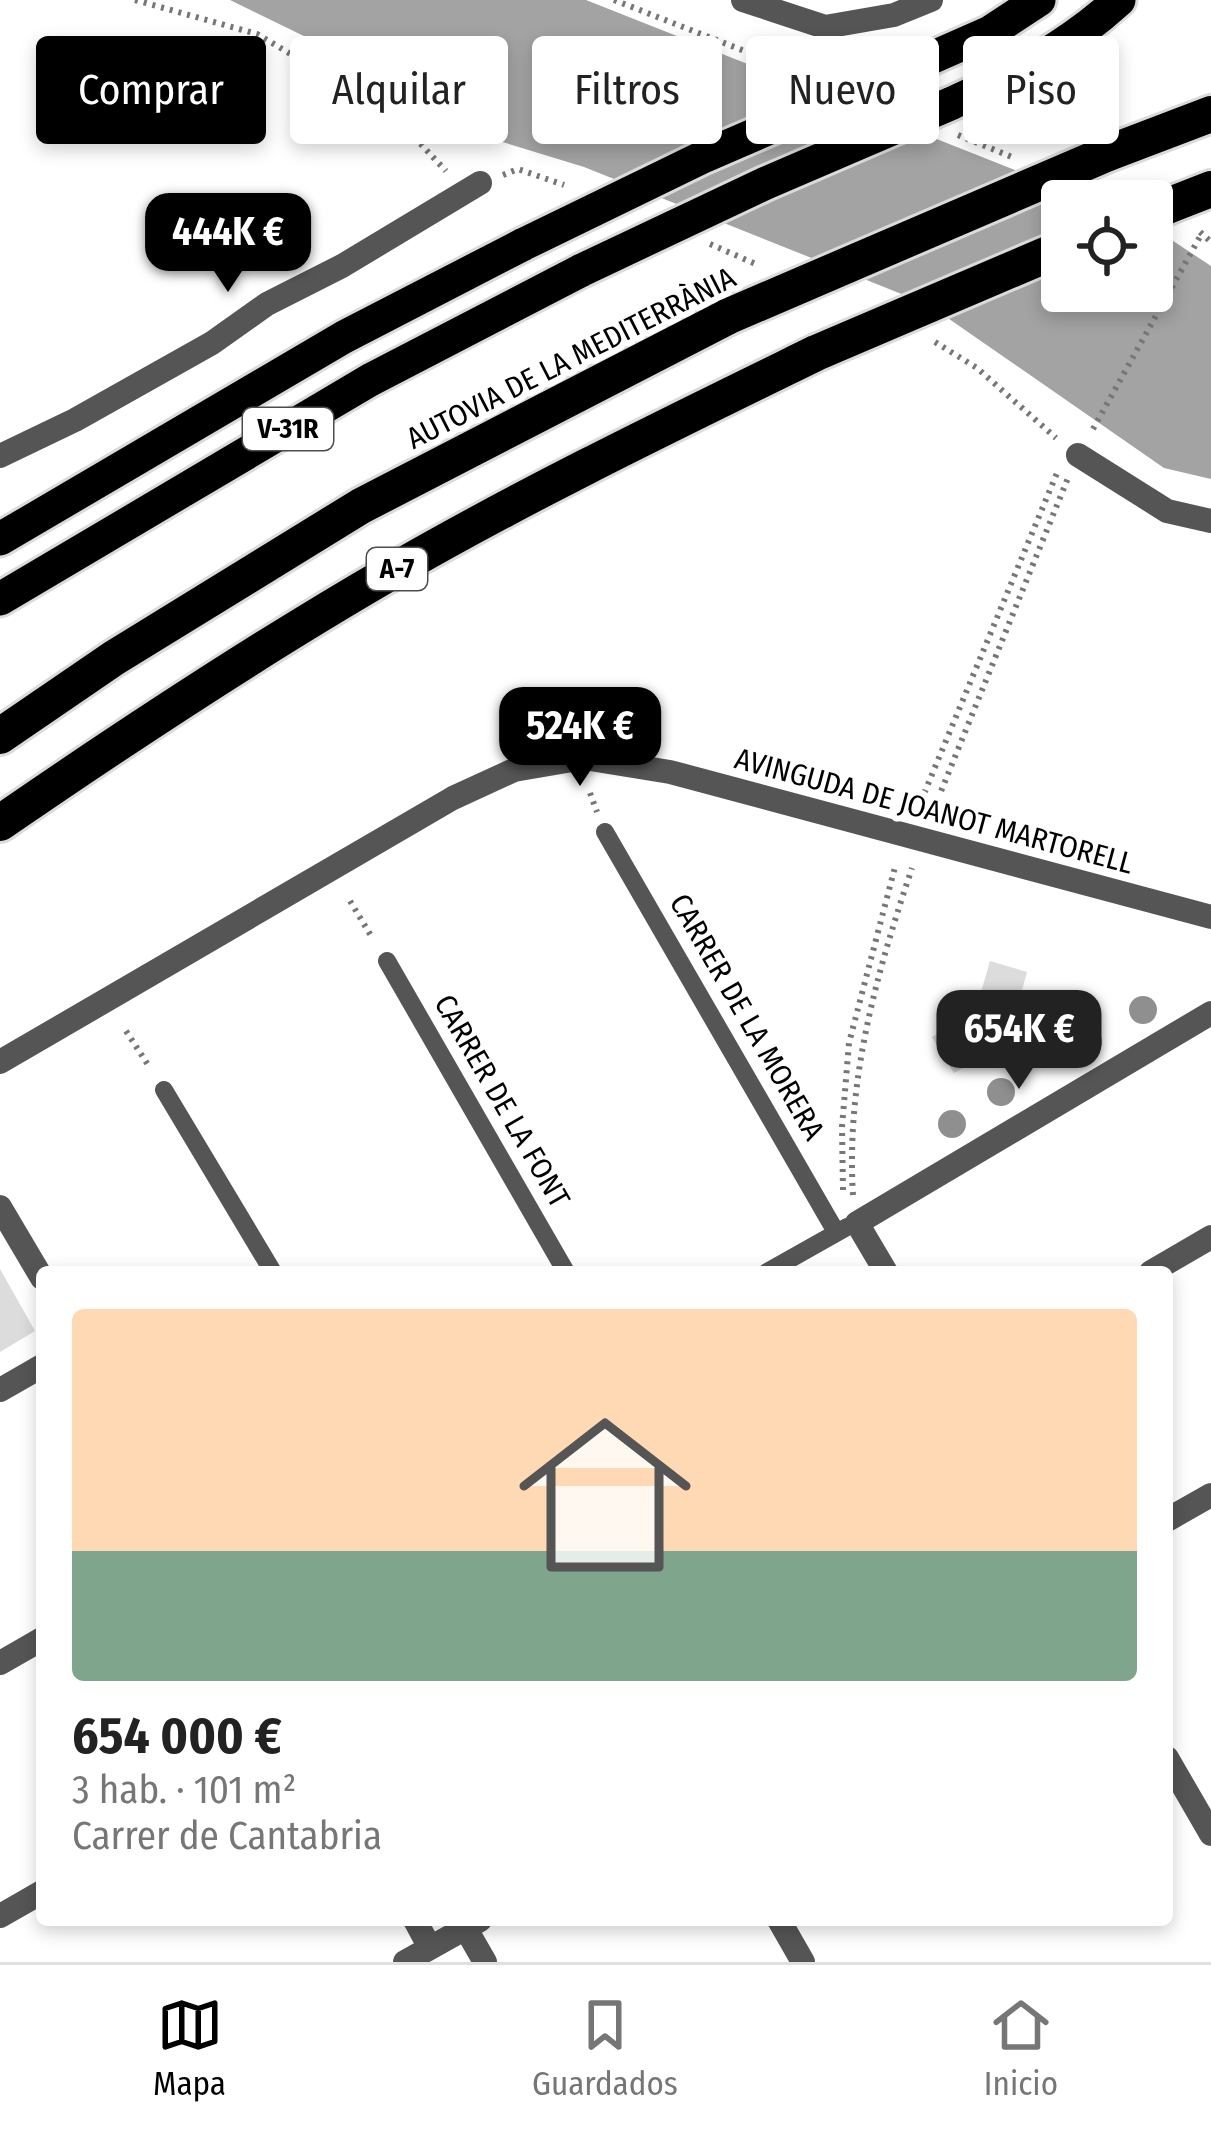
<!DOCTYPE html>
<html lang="es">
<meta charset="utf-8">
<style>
:root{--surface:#fff;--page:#f2f2f2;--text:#222;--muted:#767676;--line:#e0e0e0;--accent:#000}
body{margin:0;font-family:"Fira Sans Condensed",sans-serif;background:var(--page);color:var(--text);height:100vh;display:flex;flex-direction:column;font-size:45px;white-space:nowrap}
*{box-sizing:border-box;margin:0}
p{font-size:39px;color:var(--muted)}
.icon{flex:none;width:66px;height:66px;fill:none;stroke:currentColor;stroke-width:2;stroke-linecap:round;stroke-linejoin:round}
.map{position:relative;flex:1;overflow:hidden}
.sheet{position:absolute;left:36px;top:1266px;width:1137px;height:660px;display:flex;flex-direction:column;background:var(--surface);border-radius:12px;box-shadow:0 6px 18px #0003}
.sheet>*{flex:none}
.hud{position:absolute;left:36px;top:36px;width:1140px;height:108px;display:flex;gap:24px}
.buttons{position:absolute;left:1041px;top:180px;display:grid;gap:24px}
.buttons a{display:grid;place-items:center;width:132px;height:132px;border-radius:12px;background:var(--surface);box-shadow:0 6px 18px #0003;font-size:60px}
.price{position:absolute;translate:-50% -102px;padding:0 27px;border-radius:24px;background:var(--accent);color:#fff;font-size:39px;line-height:78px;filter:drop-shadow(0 3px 6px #0008)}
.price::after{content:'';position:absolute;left:50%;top:72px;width:36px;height:27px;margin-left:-18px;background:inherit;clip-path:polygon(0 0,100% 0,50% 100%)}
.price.on{background:#222;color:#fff}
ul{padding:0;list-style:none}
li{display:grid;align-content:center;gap:24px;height:636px;padding:0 36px}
li span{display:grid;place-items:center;height:372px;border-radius:12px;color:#555}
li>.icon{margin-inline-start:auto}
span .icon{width:216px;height:216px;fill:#fffc;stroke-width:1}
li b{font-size:51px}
.tag{padding:0 42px;border-radius:12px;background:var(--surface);box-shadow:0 6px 18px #0003;font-size:42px;line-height:108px}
.tag.on{background:var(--accent);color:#fff}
.menu{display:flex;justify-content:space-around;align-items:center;height:168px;border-top:3px solid var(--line);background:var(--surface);font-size:33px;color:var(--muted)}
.menu a{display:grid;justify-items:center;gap:6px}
.menu .on{color:var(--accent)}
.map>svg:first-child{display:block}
.green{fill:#dcdcdc}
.water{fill:#a3a3a3}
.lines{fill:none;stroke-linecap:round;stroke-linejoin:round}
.trunk-casing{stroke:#dbdbdb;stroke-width:39}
.motorway-casing{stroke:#dbdbdb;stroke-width:42}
.path{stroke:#777;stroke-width:6;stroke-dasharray:3 6;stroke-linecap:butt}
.service{stroke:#555;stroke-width:18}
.minor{stroke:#555;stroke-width:24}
.trunk{stroke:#000;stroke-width:33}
.motorway{stroke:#000;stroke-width:36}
.trunk-bridge-casing{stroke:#dbdbdb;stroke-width:39;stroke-linecap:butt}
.motorway-bridge-casing{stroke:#dbdbdb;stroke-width:42;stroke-linecap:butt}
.trunk-bridge{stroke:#000;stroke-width:33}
.motorway-bridge{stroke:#000;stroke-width:36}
.tree{fill:#8f8f8f}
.labels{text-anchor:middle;stroke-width:12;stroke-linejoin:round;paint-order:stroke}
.shield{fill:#fff;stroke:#4c4c4c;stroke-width:3}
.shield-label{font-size:27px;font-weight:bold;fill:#000}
.street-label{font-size:30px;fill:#000;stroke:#fff}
</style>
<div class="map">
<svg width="1211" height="1962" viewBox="0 0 1211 1962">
<rect width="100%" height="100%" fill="#fff"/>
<path class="green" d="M990,961L1027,972L1017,1009L978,1003Z
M968,1015L989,1054L954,1073L932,1037Z
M0,1269L35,1331L0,1352Z"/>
<path class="water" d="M230,0H586L1093,201H1062V291H1152V227L1211,266V479L1164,468L929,305L584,167L460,129L310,39Z"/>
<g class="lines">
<g class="trunk-casing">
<path id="trunk" d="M888,77L990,32L1039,0
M950,104C1012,76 1069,46 1119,0
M0,539L344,337L524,244
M0,599L370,380L582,270"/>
</g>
<g class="motorway-casing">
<path id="motorway" d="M1106,154L1211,114
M1152,212L1211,189
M0,736L114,658L361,506L729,316
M0,823C128,735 258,649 393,571C530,492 673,423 816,353"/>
</g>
<path class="path" d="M135,0L257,34L326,75L387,122L415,138L446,171
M614,0L806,75
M958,135L1012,157
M503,175L518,169L564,185
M1200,232L1211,242
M710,244L758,265
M935,342L977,368L1056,438
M1093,429L1202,233
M590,793L597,812
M921,801L1057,473
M931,816L1068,478
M350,901L373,939
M126,1031L150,1068
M843,1190L842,1127L849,1043L895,867
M853,1195C846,1081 876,975 912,868"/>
<path class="service" d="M605,832L836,1232
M387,961L566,1272
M164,1090L273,1272
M767,1272L847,1227"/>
<path class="minor" d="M743,0L825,27L894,15L931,0
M1078,455L1167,511L1211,521
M0,456L75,420L212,343L267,304L342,266L480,183
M0,1062L453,798L514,770L584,758L670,772L1211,917
M0,1207L42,1278
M886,1272L857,1223L1211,1013
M1151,1272L1211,1237
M0,1390L42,1366
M1167,1520L1211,1495
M0,1663L42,1639
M1167,1758L1211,1834
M0,1916L42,1892
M415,1920L430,1948
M779,1920L803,1962
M466,1929L485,1962
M405,1962L480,1920"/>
<use href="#trunk" class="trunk"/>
<use href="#motorway" class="motorway"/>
<g class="trunk-bridge-casing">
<path id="trunk-bridge" d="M524,244L705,156L888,77
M582,270L766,183L950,104"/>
</g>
<g class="motorway-bridge-casing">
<path id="motorway-bridge" d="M729,316L1106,154
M816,353L1062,248"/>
</g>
<use href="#trunk-bridge" class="trunk-bridge"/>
<use href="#motorway-bridge" class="motorway-bridge"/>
</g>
<g class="tree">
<circle cx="1143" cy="1010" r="14"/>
<circle cx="1088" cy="1042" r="14"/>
<circle cx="1001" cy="1092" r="14"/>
<circle cx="952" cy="1124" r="14"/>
</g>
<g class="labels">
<g class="shield">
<rect x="243" y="408" width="90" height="42" rx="9"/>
<rect x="367" y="548" width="60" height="42" rx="9"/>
</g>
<g class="shield-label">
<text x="288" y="438">V-31R</text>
<text x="397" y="578">A-7</text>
</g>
<g class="street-label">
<text transform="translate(571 358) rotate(-27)" y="10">AUTOVIA DE LA MEDITERRÀNIA</text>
<text transform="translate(934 811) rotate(15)" y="10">AVINGUDA DE JOANOT MARTORELL</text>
<text transform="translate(747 1017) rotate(60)" y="10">CARRER DE LA MORERA</text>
<text transform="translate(502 1101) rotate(60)" y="10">CARRER DE LA FONT</text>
</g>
</g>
</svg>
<div class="buttons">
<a><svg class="icon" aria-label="locate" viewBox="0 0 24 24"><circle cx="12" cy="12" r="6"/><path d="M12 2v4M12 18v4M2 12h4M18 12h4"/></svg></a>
</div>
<b class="price" style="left:228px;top:295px">444K €</b>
<b class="price" style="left:580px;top:789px">524K €</b>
<b class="price on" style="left:1019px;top:1092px">654K €</b>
<div class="hud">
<a class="tag on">Comprar</a>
<a class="tag">Alquilar</a>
<a class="tag">Filtros</a>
<a class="tag">Nuevo</a>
<a class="tag">Piso</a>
</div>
<section class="sheet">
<ul>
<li><span style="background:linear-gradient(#ffd9b3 65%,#7fa58c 0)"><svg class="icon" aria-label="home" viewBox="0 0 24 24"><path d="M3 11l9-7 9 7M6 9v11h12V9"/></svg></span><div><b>654 000 €</b><p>3 hab. · 101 m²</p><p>Carrer de Cantabria</p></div></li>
</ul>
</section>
</div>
<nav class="menu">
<a class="on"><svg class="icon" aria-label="map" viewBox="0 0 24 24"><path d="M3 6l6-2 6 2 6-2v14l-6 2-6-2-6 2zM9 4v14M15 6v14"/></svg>Mapa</a>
<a><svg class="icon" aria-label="saved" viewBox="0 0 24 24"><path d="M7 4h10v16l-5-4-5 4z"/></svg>Guardados</a>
<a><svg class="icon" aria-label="home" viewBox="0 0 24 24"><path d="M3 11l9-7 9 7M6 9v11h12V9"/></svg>Inicio</a>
</nav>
